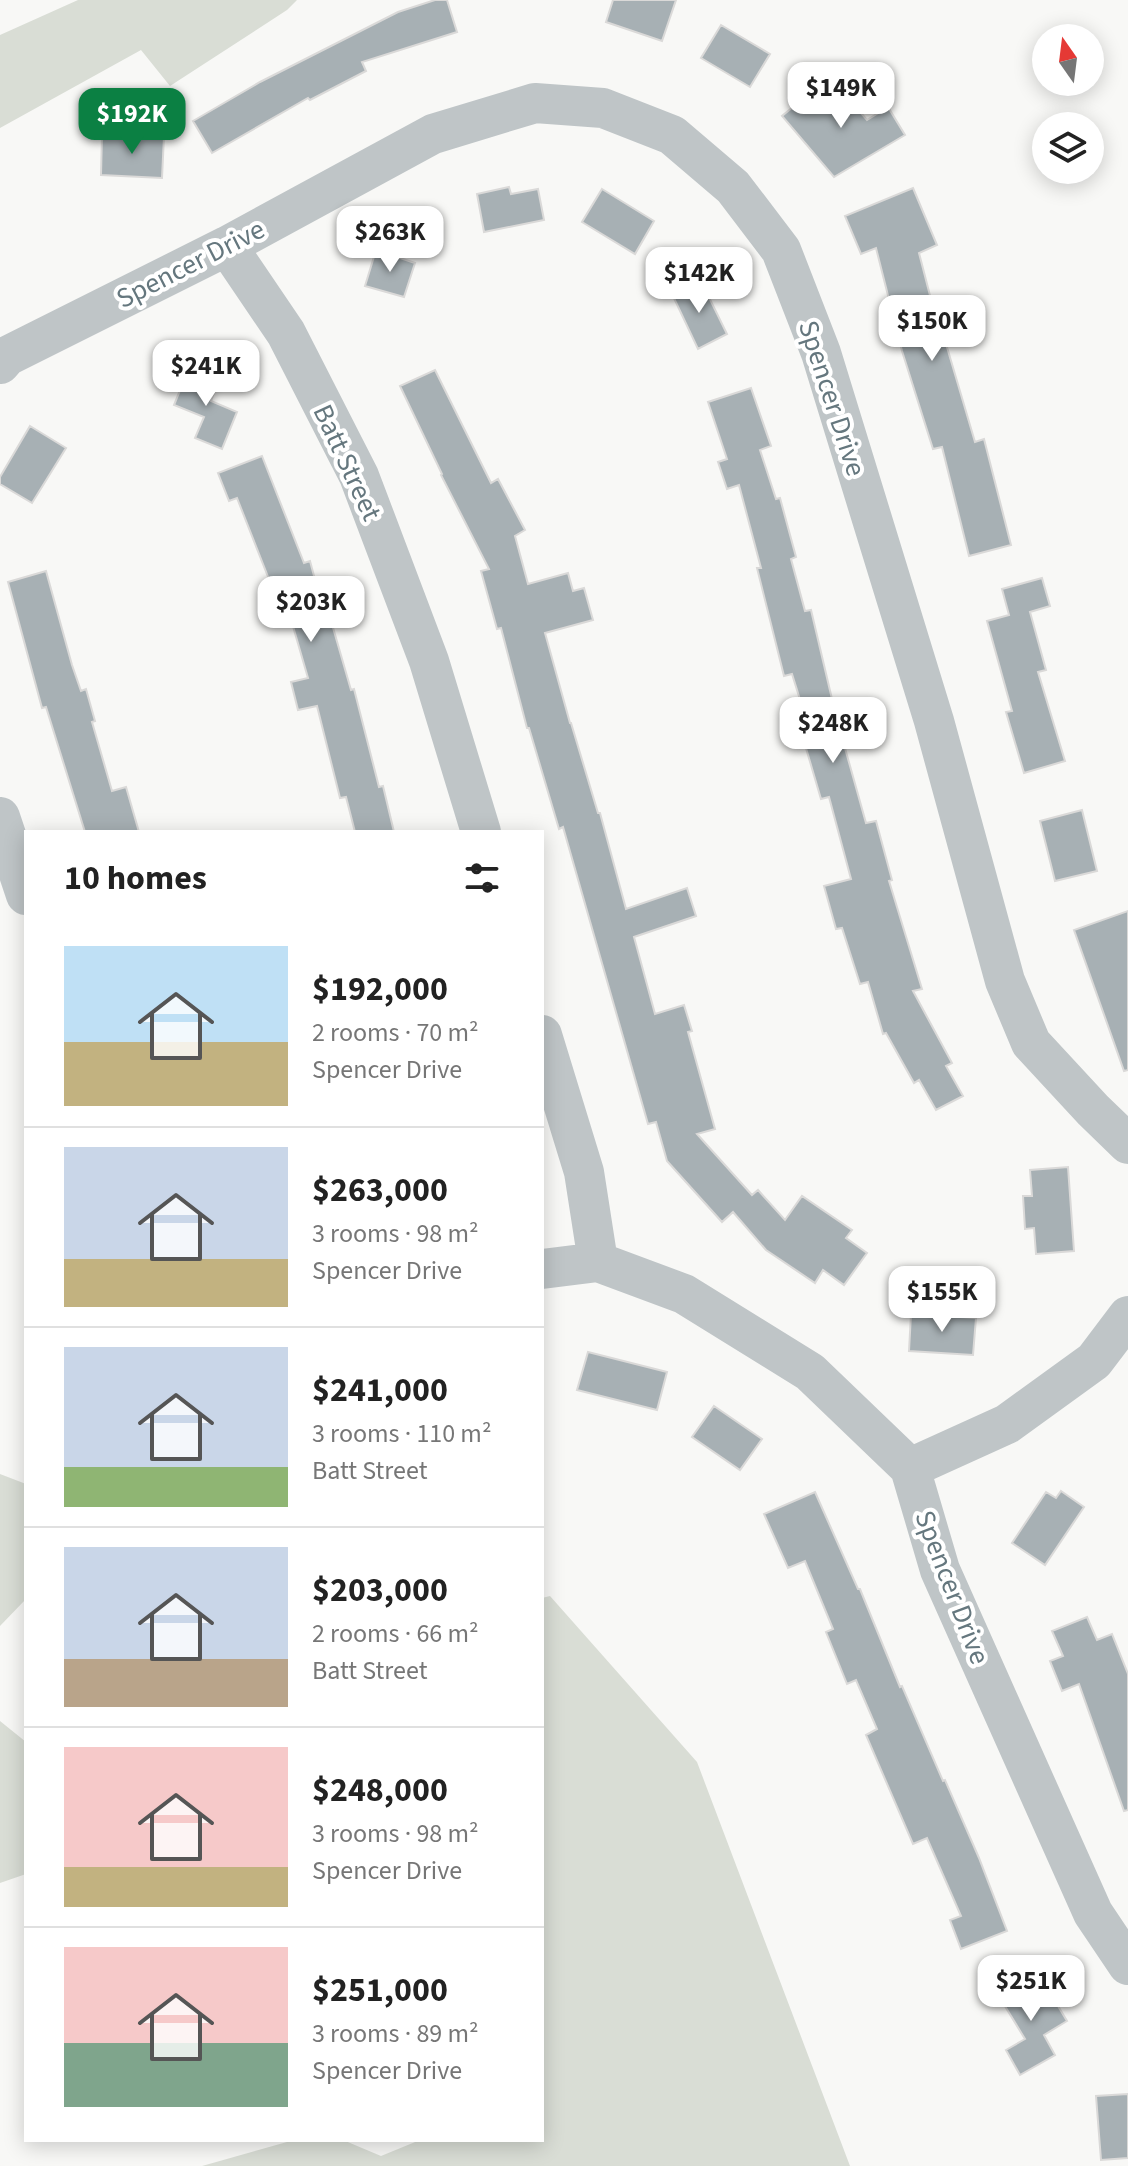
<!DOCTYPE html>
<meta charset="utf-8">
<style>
:root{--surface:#fff;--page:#f2f2f2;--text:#222;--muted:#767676;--line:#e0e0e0;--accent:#0b8043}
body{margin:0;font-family:"Source Sans 3",sans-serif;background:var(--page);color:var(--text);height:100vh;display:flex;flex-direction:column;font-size:30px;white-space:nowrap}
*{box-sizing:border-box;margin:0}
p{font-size:26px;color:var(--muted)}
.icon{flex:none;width:44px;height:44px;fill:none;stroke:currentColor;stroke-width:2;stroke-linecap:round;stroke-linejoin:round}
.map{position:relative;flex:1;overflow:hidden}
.sheet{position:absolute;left:24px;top:830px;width:520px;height:1312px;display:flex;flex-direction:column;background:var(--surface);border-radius:0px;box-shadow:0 4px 20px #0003}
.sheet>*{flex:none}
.needle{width:52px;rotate:346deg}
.tools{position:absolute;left:1032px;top:24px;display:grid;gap:16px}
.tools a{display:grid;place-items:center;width:72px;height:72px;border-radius:50%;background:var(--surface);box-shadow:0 4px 20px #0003;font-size:40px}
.price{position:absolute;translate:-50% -68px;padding:0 18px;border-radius:16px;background:#fff;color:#222;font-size:26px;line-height:52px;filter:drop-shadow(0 2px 4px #0008)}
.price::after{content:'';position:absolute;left:50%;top:48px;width:24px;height:18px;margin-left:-12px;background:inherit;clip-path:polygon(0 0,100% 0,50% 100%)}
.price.active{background:var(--accent);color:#fff}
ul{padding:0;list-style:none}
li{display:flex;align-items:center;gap:24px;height:200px;padding:0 40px}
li+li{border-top:2px solid var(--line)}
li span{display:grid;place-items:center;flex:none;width:224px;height:160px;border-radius:0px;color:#555}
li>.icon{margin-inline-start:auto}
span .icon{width:96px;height:96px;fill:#fffc;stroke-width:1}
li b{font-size:34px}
h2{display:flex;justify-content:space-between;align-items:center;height:96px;padding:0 40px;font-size:34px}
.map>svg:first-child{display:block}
.green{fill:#d9ddd5}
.building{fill:#a7b0b4;stroke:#dad9d8;stroke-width:2}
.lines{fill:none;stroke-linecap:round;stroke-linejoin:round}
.minor{stroke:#bfc5c7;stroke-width:40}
.labels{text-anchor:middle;stroke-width:8;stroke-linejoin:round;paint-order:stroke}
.street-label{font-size:28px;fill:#65777e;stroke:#fff}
</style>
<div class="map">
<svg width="1128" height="2166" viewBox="0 0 1128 2166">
<rect width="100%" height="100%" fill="#f8f8f6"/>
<path class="green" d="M78,0H297L287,10L170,86L141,50L0,128V35Z
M0,1474L26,1484V1599L0,1626Z
M550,1596L697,1762L850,2166H202L294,2140H343L381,2156L420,2140H542V1598Z
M0,1721L26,1742V1874L0,1883Z"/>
<path class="building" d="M435,0H447L457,32L362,62L366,71L310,100L308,98L212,153L193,121L260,82L398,12Z
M613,0H676L662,41L606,22Z
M721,25L770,54L750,87L701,58Z
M837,85L867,120L888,107L905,135L834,177L782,116L815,89L823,97Z
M102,134L164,136L162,178L101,175Z
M509,187L511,194L538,189L544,220L484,232L477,194Z
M913,188L937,245L919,253L941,338L944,337L975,442L984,439L1011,545L969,556L942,447L933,449L902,351L876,248L861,254L845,216Z
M602,189L654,221L635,254L582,222Z
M376,250L415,263L404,297L365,286Z
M701,281L727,334L698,349L672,294Z
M189,368L219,380L211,401L237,412L222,449L195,438L204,417L174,405Z
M435,370L491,483L498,479L525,530L515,536L528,584L568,573L573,591L584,588L593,620L545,633L570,723H571L598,813H600L626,909L687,888L696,916L634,937L655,1014L684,1005L692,1031L688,1032L715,1129L697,1134L752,1195L758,1190L785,1220L802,1196L852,1230L846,1238L867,1253L844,1285L823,1270L815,1283L766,1250L733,1212L722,1222L667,1161L656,1122L648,1124L563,827L559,829L529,728H527L501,628L497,629L481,571L489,569L441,475L442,474L400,386Z
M751,388L771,446L760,450L776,499L780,498L796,557L791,559L805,611L811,610L836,716L866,823L876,821L892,880L889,881L922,989L913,991L952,1063L946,1066L963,1096L936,1110L919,1080L914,1083L886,1033L883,1034L868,982L860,984L842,928L836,929L824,886L851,879L829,797L821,799L803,738L811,735L792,674L784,676L757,568H761L739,485L727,489L718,462L727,459L708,402Z
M30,426L66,448L32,503L0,484V477Z
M262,456L304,563L310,561L317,587L321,586L351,690L354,689L379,787L383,786L394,832H355L346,797L340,798L317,706L298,710L291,682L308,678L290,616L268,622L261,596L274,592L237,498L229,501L218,473Z
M46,571L72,665L81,691L86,689L95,721L92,722L112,791L126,787L139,832H85L46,707L42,708L8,582Z
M1042,578L1050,606L1030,612L1046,670L1038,672L1065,761L1024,773L1006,712L1012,711L987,621L1009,615L1002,589Z
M1082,810L1097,871L1055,881L1040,821Z
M1128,911V1070L1124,1071L1074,930Z
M1068,1167L1074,1251L1036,1254L1034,1228L1025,1229L1023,1196H1032L1030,1170Z
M911,1314L976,1318L973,1355L909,1351Z
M588,1352L667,1372L657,1410L577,1390Z
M714,1406L762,1439L740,1470L692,1437Z
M1061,1491L1084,1507L1045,1565L1012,1543L1046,1492L1056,1498Z
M815,1492L858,1589H860L900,1687L902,1686L943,1781L945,1780L979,1858L1007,1931L961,1949L950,1920L961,1916L927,1838L913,1844L866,1735L877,1729L856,1680L847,1684L826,1632L833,1629L805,1561L788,1568L764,1514Z
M1087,1617L1097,1640L1112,1634L1128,1674V1810L1124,1811L1079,1684L1062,1691L1050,1661L1063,1656L1052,1631Z
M1028,1975L1041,1996L1049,1991L1067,2021L1044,2035L1055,2055L1020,2075L1006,2050L1025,2039L997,1993Z
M1128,2094V2158L1101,2160L1096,2096Z"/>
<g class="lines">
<path class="minor" d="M227,246L286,333L359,476L429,661L481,832
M0,364L7,356L227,246L433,134L535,103L603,108L672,135L733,187L781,250L821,353L934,721L1005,981L1031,1043L1093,1110L1128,1144
M0,817L26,895
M542,1035L584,1172L598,1262
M542,1269L598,1262L684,1294L810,1372L910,1468L940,1570L1093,1913L1128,1965
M910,1468L1007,1424L1094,1361L1128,1316"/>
</g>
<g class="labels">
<g class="street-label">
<text transform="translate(190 263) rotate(-27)" y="10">Spencer Drive</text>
<text transform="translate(833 398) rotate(72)" y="10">Spencer Drive</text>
<text transform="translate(348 462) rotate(65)" y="10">Batt Street</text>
<text transform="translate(953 1587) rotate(69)" y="10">Spencer Drive</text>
</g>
</g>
</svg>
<div class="tools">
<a><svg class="needle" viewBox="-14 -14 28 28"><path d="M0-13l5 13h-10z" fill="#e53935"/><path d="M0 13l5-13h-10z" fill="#767676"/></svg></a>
<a><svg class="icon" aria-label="layers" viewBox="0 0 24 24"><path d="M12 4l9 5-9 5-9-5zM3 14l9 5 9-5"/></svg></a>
</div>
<b class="price" style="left:841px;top:130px">$149K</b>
<b class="price active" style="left:132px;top:156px">$192K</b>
<b class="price" style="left:390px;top:274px">$263K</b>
<b class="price" style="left:699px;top:315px">$142K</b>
<b class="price" style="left:932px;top:363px">$150K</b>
<b class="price" style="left:206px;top:408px">$241K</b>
<b class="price" style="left:311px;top:644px">$203K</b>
<b class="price" style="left:833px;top:765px">$248K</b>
<b class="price" style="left:942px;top:1334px">$155K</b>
<b class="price" style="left:1031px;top:2023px">$251K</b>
<section class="sheet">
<h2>10 homes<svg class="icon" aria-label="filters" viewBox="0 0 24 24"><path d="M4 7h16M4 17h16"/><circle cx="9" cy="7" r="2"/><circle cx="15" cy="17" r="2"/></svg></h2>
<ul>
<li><span style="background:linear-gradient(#bfe0f5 60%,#c2b280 0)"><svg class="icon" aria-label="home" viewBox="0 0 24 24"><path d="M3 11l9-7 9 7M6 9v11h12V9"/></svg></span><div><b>$192,000</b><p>2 rooms · 70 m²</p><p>Spencer Drive</p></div></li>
<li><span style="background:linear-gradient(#c9d6e8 70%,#c2b280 0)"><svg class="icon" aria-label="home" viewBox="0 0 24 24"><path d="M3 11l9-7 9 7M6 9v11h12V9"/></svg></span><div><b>$263,000</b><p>3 rooms · 98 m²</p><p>Spencer Drive</p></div></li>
<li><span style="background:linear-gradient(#c9d6e8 75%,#8fb573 0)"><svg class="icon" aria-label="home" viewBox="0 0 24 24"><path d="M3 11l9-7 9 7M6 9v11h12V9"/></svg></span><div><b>$241,000</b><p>3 rooms · 110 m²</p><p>Batt Street</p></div></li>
<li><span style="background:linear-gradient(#c9d6e8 70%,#b9a48a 0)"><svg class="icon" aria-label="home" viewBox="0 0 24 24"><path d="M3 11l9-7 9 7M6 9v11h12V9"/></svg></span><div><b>$203,000</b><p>2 rooms · 66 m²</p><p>Batt Street</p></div></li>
<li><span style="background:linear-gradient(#f6c9c9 75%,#c2b280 0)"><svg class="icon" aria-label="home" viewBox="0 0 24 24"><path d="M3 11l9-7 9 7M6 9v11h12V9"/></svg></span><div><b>$248,000</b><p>3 rooms · 98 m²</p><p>Spencer Drive</p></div></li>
<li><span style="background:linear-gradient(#f6c9c9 60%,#7fa58c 0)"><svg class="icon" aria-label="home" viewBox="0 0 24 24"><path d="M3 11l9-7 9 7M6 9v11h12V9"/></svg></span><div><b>$251,000</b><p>3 rooms · 89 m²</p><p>Spencer Drive</p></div></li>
</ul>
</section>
</div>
